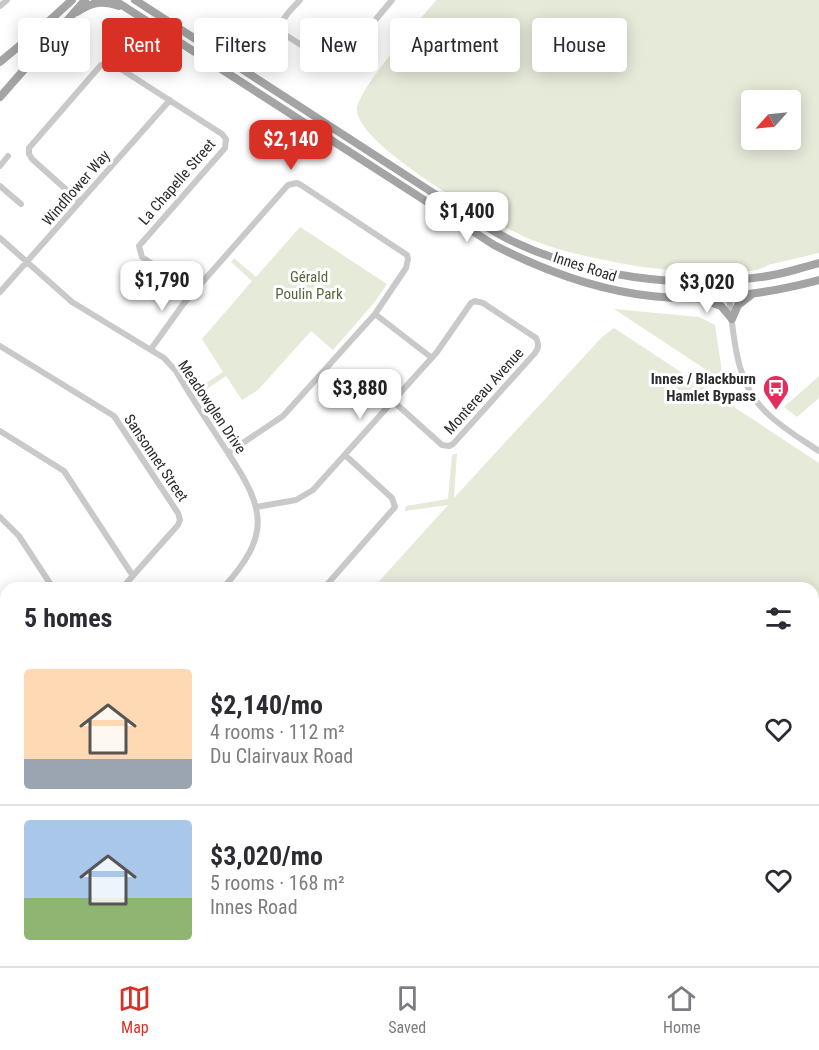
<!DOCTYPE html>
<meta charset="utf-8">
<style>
:root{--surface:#fff;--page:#f2f2f3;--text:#2b2b33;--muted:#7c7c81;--line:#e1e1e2;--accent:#d93025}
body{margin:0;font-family:"Roboto Condensed",sans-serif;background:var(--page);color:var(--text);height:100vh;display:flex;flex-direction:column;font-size:22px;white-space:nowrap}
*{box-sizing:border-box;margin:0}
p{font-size:20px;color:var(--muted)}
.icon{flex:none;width:33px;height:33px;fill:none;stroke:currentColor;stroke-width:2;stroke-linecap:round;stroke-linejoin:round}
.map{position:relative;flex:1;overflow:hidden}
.drawer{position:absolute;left:0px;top:582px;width:819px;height:384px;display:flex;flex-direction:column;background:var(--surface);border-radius:18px 18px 0 0;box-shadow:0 3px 15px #0003}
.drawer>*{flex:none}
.hud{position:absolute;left:18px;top:18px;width:783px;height:54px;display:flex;gap:12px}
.needle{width:39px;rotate:243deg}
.controls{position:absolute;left:741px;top:90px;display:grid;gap:12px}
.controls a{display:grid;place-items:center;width:60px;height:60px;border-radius:6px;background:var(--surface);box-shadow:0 3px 15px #0003;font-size:30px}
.price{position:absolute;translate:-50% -51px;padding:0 14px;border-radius:12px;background:#fff;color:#222;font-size:20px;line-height:39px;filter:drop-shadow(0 2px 3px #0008)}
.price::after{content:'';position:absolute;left:50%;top:36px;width:18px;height:14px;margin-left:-9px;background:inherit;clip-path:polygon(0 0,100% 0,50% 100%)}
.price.on{background:var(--accent);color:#fff}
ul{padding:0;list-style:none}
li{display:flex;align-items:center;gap:18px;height:150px;padding:0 24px}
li+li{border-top:2px solid var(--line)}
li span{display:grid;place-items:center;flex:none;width:168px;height:120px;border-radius:6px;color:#555}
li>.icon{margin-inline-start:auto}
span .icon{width:72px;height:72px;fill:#fffc;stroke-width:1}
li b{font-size:26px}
h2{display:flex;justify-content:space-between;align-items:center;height:72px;padding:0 24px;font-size:26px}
.chip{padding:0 21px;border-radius:6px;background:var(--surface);box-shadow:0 3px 15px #0003;font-size:21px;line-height:54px}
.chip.on{background:var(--accent);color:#fff}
.menu{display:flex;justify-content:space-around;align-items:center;height:84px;border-top:2px solid var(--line);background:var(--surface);font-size:16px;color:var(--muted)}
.menu a{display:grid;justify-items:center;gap:3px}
.menu .on{color:var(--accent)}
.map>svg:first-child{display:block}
.green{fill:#e5ead9;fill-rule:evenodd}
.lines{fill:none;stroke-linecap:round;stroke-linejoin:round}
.minor{stroke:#c9c9c9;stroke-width:6}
.major{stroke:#a4a4a4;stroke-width:8}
.labels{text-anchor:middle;stroke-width:6;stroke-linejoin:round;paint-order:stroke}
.street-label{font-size:15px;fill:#2c2c2c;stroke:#fff}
.park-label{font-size:15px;fill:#57663a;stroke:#fff}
.poi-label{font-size:15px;font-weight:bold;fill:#2c2c2c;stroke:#fff;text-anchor:end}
</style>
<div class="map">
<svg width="819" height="966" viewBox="0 0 819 966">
<rect width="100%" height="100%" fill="#fff"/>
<path class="green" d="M436,0H819V253L768,265C751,280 649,269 625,264C594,258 561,252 532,240C498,226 358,147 357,110C357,89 421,19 436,0ZM752,100H790V140H752Z
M300,227L387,284L374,303L333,350L311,331L258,390L242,400L226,376L202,392L199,388L223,372L202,339L252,281L231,262L234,258L256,277Z
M614,309L699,317L715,325L723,378L714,375Z
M614,328L819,463V602L813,609V588H373L448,505L405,511L406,506L448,499L452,455L457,453L454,498L602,337Z
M819,376V398L797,417L784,407Z
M819,625V966H513L518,960H813V631Z
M6,917V960H502L497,966H0V918Z"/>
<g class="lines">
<path class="minor" d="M300,0C291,10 273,24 287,36L331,64L341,61L392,0
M0,6L7,0
M0,166L8,156
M0,186L21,204
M80,202L32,159L29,154V148L101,65L110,62L222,134L226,139L225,148L139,246L142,257L194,292
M0,238L72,302L164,358L176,371C192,399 211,426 228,453C266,510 271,535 223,588
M0,292L170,100
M729,297C734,337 735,384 767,413C782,428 801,439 819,451
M375,314L432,358
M0,346L114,416L178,513L180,520L178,525L122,588
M151,349L184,303L288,185L297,183L301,185L407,255L408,259L406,268L375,314L283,416L228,453
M0,431L64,471L133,576
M256,507L296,500L313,490L437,352L471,303L475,301L483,303L536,338C539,344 539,347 535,353L453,444L449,446L442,445L393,401
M0,517L19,536L53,588
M324,588L395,507L392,498L345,455
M0,643L6,652
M0,783L6,801
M0,807L6,805
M0,880H6"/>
<path class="major" d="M114,0L494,245C607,303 697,312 819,280
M135,0L461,211C477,221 494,232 512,241C588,277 678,289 761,277C781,275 800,268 819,263
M77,12C92,2 102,0 119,6
M0,62L48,22L72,0
M0,97L85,0
M707,301L721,306L732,319
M732,319L738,305L751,295"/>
</g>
<defs>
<g id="bus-pin" transform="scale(1.35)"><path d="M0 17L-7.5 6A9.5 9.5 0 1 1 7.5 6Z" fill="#e22e5d" stroke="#fff"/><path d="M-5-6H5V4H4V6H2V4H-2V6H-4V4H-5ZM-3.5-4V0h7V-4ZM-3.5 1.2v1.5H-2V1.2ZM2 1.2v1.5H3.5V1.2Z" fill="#fff"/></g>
</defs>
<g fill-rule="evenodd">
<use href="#bus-pin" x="776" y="388"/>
</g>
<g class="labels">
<g class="street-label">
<text transform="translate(177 182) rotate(-49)" y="5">La Chapelle Street</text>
<text transform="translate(76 188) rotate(-49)" y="5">Windflower Way</text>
<text transform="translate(585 267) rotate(18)" y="5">Innes Road</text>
<text transform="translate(484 391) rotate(-48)" y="5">Montereau Avenue</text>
<text transform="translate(212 407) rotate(56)" y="5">Meadowglen Drive</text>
<text transform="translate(156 458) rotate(56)" y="5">Sansonnet Street</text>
</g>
<g class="park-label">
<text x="309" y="282">Gérald<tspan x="309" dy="17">Poulin Park</tspan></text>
</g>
<g class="poi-label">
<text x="756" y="384">Innes / Blackburn<tspan x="756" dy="17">Hamlet Bypass</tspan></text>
</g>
</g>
</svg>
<div class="controls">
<a><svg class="needle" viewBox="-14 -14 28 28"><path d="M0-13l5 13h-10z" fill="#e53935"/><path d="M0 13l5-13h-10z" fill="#7c7c81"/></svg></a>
</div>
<b class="price on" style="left:291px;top:171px">$2,140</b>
<b class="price" style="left:467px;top:243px">$1,400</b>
<b class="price" style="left:162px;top:312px">$1,790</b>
<b class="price" style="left:707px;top:314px">$3,020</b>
<b class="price" style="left:360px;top:420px">$3,880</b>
<div class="hud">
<a class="chip">Buy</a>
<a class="chip on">Rent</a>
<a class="chip">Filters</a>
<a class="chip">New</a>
<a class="chip">Apartment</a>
<a class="chip">House</a>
</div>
<section class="drawer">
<h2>5 homes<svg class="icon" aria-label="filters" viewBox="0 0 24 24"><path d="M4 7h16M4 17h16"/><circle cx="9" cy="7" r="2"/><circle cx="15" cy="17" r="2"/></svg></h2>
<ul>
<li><span style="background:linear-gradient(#ffd9b3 75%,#9aa5b1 0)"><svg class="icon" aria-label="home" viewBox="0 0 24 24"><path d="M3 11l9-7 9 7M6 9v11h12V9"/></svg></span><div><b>$2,140/mo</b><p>4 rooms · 112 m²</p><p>Du Clairvaux Road</p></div><svg class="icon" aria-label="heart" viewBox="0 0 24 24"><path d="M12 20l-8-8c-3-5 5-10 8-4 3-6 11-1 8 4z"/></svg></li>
<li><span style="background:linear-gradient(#a9c7e8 65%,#8fb573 0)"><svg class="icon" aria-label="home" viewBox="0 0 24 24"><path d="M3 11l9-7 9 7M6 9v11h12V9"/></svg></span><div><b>$3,020/mo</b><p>5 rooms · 168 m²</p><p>Innes Road</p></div><svg class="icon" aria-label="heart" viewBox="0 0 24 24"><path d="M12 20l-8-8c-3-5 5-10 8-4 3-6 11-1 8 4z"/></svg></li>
</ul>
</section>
</div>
<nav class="menu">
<a class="on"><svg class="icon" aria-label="map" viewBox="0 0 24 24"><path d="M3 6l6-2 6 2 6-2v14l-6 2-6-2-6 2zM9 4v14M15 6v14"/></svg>Map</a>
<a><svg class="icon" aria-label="saved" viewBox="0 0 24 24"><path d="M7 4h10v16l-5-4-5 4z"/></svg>Saved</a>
<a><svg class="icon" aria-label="home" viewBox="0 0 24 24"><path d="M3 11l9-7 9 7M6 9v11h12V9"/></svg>Home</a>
</nav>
